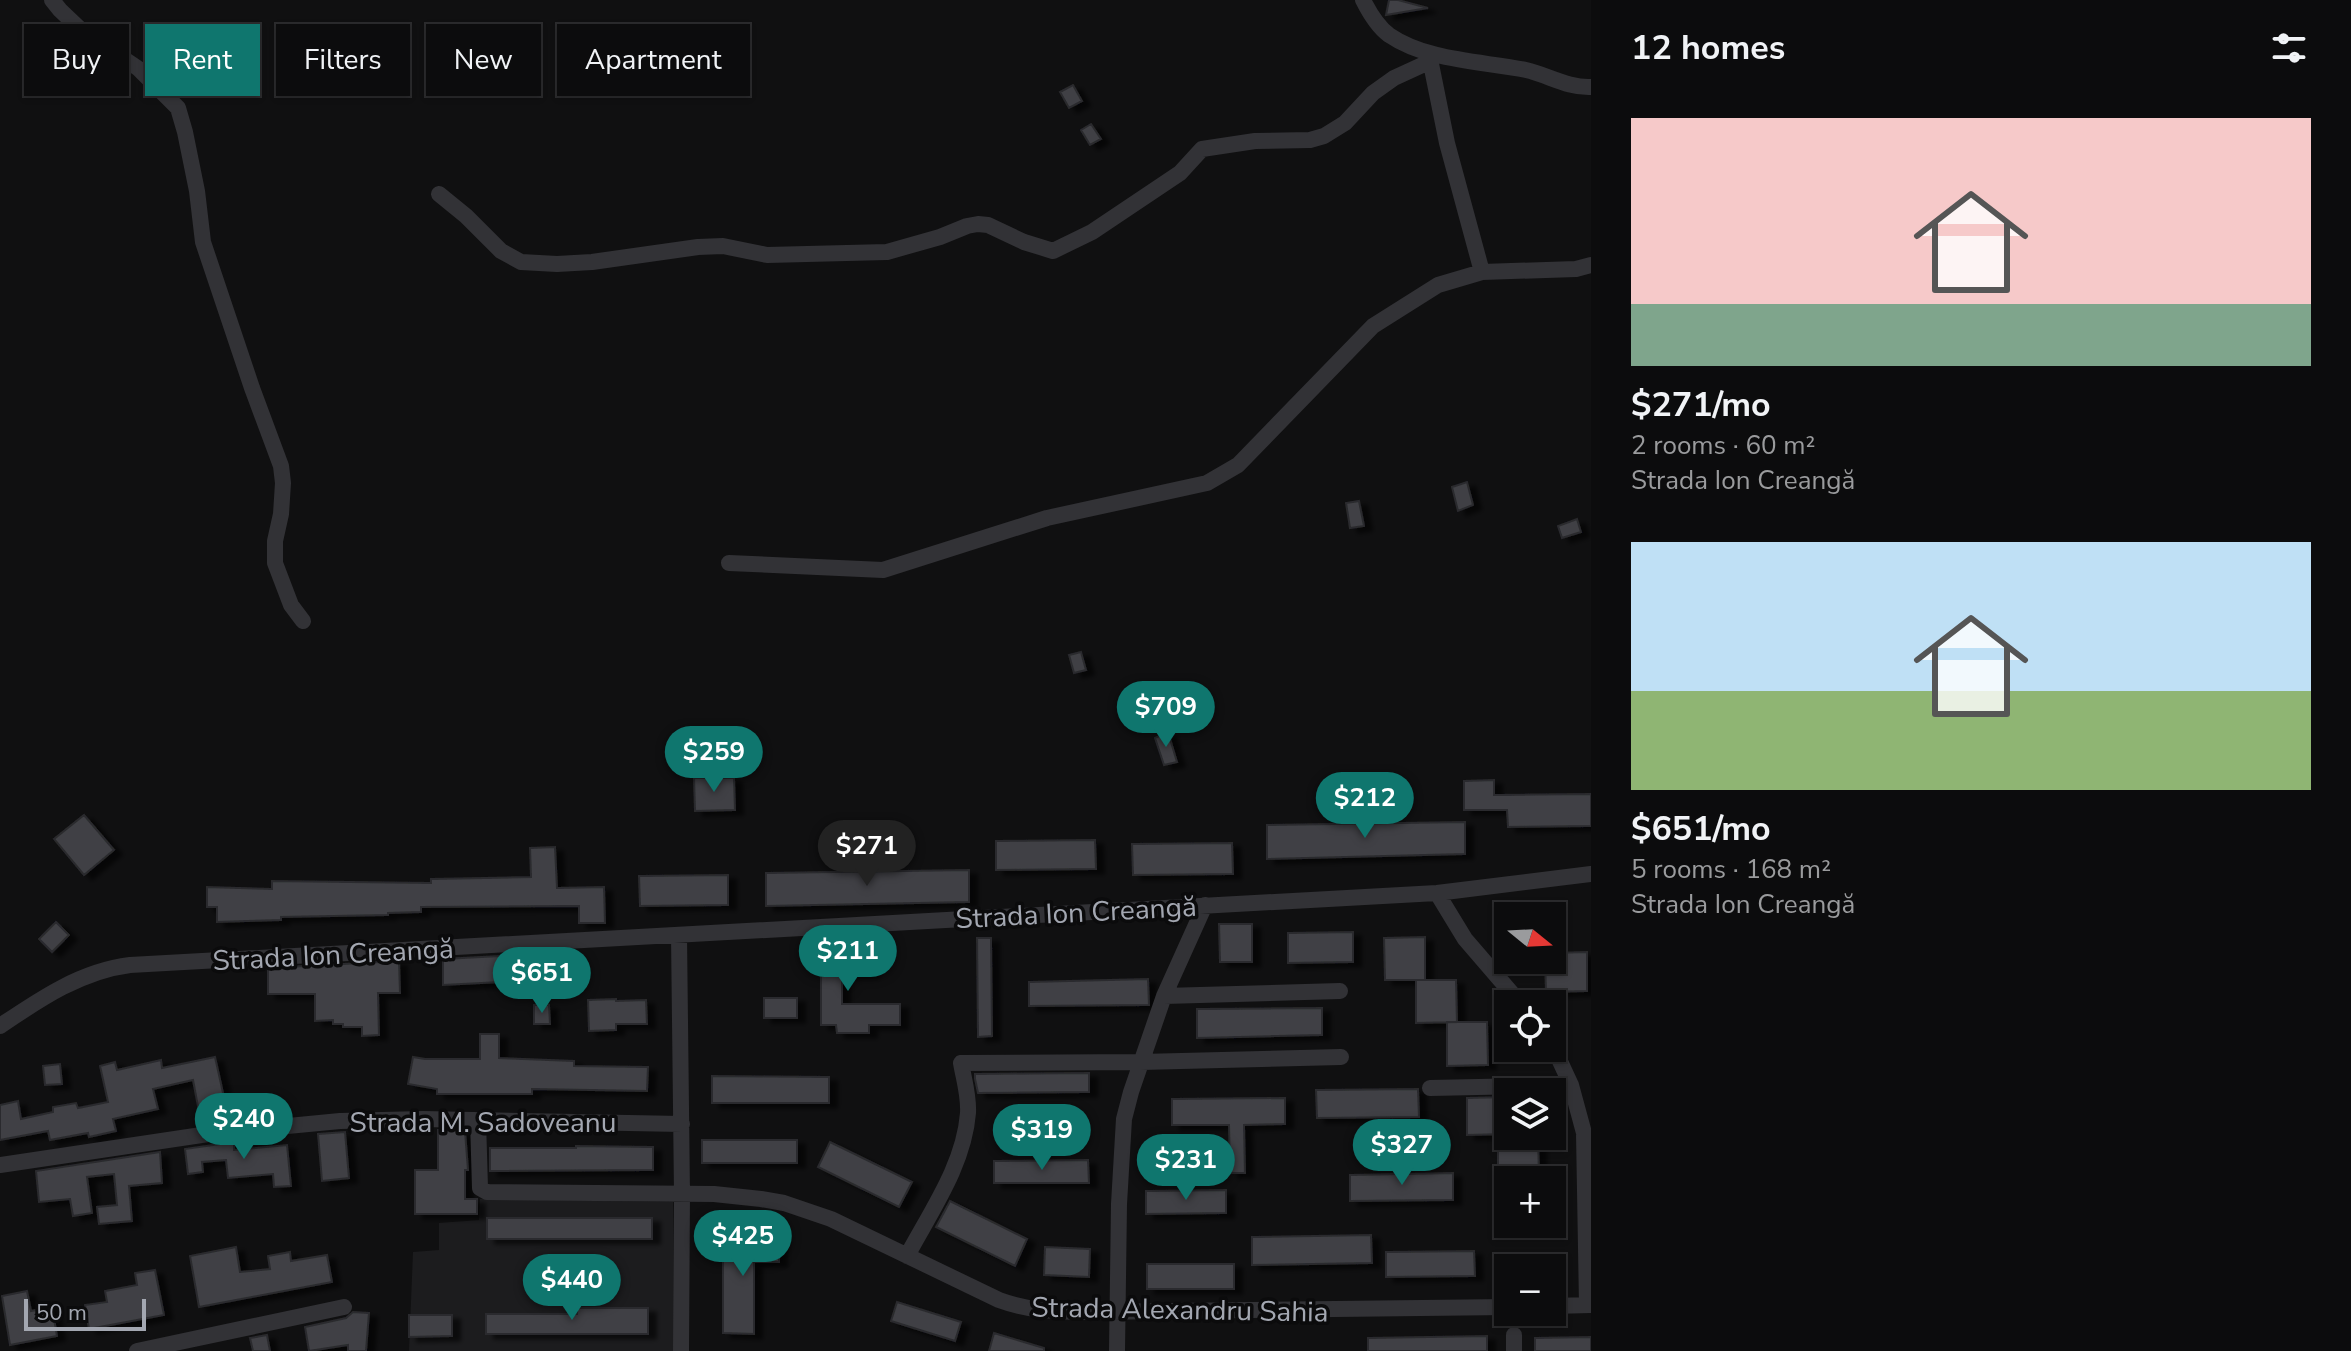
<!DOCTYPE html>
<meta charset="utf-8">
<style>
:root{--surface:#0c0c0d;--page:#151516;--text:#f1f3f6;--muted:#9a9b9d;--line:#2c2c2e;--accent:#0f766e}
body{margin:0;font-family:"Nunito Sans",sans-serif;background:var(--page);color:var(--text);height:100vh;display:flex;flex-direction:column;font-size:30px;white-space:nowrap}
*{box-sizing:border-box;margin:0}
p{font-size:26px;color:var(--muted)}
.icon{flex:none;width:44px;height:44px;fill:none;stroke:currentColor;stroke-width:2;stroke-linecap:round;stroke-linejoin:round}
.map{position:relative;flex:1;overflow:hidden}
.drawer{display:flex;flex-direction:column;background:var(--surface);width:760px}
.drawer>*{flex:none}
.guide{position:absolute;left:24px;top:24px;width:760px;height:72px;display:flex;gap:16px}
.needle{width:52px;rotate:108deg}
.tools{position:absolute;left:1494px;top:902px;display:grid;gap:16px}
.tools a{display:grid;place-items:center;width:72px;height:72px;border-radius:0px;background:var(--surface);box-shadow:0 2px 6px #0004,0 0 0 2px var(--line);font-size:40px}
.scale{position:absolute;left:24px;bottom:20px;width:122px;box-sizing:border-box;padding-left:8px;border:4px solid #a3a7b1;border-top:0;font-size:22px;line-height:28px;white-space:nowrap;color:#a3a7b1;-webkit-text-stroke:6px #0b0b0c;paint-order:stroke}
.price{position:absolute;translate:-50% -68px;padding:0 18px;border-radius:28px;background:var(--accent);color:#fff;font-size:26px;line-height:52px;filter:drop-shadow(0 2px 4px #0008)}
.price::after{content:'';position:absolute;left:50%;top:48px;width:24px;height:18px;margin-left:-12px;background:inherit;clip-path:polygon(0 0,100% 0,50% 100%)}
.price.selected{background:#222;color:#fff}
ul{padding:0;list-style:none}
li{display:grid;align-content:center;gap:16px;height:424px;padding:0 40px}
li span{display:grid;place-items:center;height:248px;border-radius:0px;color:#555}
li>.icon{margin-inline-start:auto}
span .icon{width:144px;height:144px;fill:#fffc;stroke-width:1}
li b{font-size:34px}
h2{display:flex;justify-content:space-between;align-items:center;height:96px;padding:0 40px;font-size:34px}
.tag{padding:0 28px;border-radius:0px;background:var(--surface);box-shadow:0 2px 6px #0004,0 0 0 2px var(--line);font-size:28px;line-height:72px}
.tag.selected{background:var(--accent);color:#fff}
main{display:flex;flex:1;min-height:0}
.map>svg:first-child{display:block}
.built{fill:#1c1c1e}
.building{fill:#3f4044;stroke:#2a2a2d;stroke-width:2;filter:url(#shadow)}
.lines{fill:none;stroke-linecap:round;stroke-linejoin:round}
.minor{stroke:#323236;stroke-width:16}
.labels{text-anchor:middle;stroke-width:7;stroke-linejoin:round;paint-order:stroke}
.street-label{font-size:28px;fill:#a3a7b1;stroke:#0b0b0c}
</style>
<main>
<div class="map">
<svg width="1591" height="1351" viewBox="0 0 1591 1351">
<defs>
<filter id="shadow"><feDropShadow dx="8" dy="4.5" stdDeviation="2" flood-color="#0009"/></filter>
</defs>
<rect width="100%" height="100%" fill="#101011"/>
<path class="built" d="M480,1199L673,1202L674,1351H409L413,1252L439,1250V1223L479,1220Z"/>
<path class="building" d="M1389,0H1398L1428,8L1386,15Z
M1073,85L1082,101L1069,108L1060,92Z
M1091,124L1101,139L1090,145L1081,130Z
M1467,482L1473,505L1458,511L1452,487Z
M1359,501L1364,526L1350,528L1346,503Z
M1577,519L1581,532L1562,538L1558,526Z
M1081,652L1086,670L1074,673L1069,655Z
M1168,732L1177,762L1164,765L1155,738Z
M694,778H734L735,810L695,811Z
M1494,780V795L1591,794V826L1508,827L1507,810H1464V781Z
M84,815L114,850L84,875L54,839Z
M1465,822V854L1267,859V825Z
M1095,840L1096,869L996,870V841Z
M1232,843L1233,874L1133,875L1132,844Z
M555,847L557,888L604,887L605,923H579V906L421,907V912L388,913V915L281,917V920L217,922V907H207V887L272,889V881L431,883V879L531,877L530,848Z
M969,870V902L766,906V873Z
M728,875V905L640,906L639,876Z
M56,922L69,935L52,952L39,939Z
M1219,924H1252V962H1220Z
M1353,932V962L1288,963V933Z
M1425,937V980H1385L1384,938Z
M977,938H991L992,1036L978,1037Z
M813,946H842V955H871V973H842V1004H900V1025H869V1033H837L836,1025H821V969H813Z
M569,952V980L539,981L538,954Z
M1587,952V991L1546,992L1545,960H1552V953Z
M500,956L501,982L443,985V959Z
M399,961L400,993H378L379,1035L362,1036V1027H343V1024H333V1020L315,1021V994H268V968Z
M1148,979L1149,1005L1029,1006V982Z
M1416,980H1456L1457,1022L1416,1023Z
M764,998H797V1018H764Z
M616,999V1001L646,1000L647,1024H616V1030L589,1031L588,1000Z
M534,1005H549L550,1024H534Z
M1322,1008V1035L1197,1038V1009Z
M1447,1022H1487L1488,1065L1447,1066Z
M480,1034H499V1058L574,1061V1066L648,1067L647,1091L532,1089V1094H437V1089L408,1084L413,1057L425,1059H480Z
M215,1057L227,1111L200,1117L193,1080L153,1089L158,1109L113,1119L116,1131L89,1137L88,1133L50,1140L48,1131L0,1140V1105L18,1101L21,1119L53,1112V1107L76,1103L78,1108L108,1102L100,1066L115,1062L117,1070L161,1060L162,1068Z
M60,1064L62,1084L45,1085L43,1066Z
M1089,1073V1092L978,1093L975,1079V1074Z
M712,1076L829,1077V1103H712Z
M1418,1089L1419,1117L1317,1118L1316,1090Z
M1507,1097V1134L1467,1135V1098Z
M1285,1098V1124L1244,1125L1245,1173H1230L1229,1125H1172V1099Z
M438,1130L465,1131L468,1170H465V1199H477V1214H415V1170H438Z
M345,1132L349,1178L322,1181L318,1134Z
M1498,1136H1538L1539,1177L1498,1178Z
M702,1140H797V1163H702Z
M234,1142V1150L287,1145L291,1186L274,1187L273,1174L228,1178L226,1160L202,1162L203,1172L188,1174L185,1149Z
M830,1142L912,1182L899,1207L818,1167Z
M576,1146L653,1147V1170L490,1171V1148H576Z
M160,1152L162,1183L129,1186L132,1221L99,1224L97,1207L117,1205L114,1174L87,1177L92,1213L73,1216L70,1199L39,1202L36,1171Z
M1088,1160L1089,1183H994V1161Z
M1453,1173V1200L1350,1201V1175Z
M1226,1190V1213L1146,1214V1191Z
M950,1201L1027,1239L1015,1266L936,1227Z
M487,1218H652V1239H487Z
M1371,1235L1372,1263L1252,1265V1237Z
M723,1236H779V1262H754V1334L723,1333Z
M236,1247L240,1272L270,1269L268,1256L290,1252L291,1261L327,1255L332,1282L199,1307L190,1256Z
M1045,1247L1090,1249L1089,1277L1044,1275Z
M1474,1251L1475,1276L1386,1277V1252Z
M1147,1264H1234V1289H1147Z
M155,1270L164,1315L89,1329L85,1305L107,1302L105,1291L137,1285L135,1273Z
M27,1291L31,1311L52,1307L57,1336L10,1345L2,1296Z
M897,1302L961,1322L955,1341L891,1321Z
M577,1308H648V1334H486V1314H577Z
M353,1312L369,1313L366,1351H348V1345L309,1351L305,1327L346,1318Z
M409,1315H452V1336L409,1337Z
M994,1333L1044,1348V1351H989Z
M267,1335L270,1351H253L250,1338Z
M1487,1336V1351H1368V1338Z
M1591,1337V1351H1535V1338Z"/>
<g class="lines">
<path class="minor" d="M52,0L60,10L80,29L139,69L178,108L185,132L197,191L203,242L252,388L281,466L283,483L281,514L275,541V563L291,605L303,621
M1363,0C1369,12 1378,27 1389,35C1427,61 1481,61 1526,70C1548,75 1568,88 1591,87
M1429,54L1447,143L1482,272
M439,194L466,216L501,251L521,262L557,264L592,262L698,247L723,246L767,255L887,252L940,237L967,226L978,224L988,225L1024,242L1053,251L1092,232L1180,173L1202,149L1255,141L1310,140L1324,136L1345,123L1373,93L1394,78L1431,61
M729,563L883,570L1047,518L1207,483L1238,465L1373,326L1438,285L1482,272L1576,269L1591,265
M1437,893L1465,939L1521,1004
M679,935L682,1194L681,1351
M1164,996L1340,991
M0,1026C40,999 81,971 130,965L1437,893L1591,874
M1552,1044L1571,1085L1584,1133L1587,1305
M1430,1088L1571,1085
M478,1120L480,1188L487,1192L714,1194L761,1199L784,1203L831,1219L999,1300C1029,1311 1057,1312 1088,1312L1508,1307
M0,1165L215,1133L340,1121L423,1119L682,1124
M907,1256C931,1211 964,1165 968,1113C969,1096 964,1080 961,1063L1141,1062L1341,1057
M1552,1306L1591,1305
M137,1351L344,1307
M1117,1351L1119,1204L1124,1119L1131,1092L1164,996L1205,905
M1514,1351V1335"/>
</g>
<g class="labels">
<g class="street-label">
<text transform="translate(1076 912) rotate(-3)" y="10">Strada Ion Creangă</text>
<text transform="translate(333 954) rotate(-3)" y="10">Strada Ion Creangă</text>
<text x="483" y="1132">Strada M. Sadoveanu</text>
<text transform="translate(1180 1309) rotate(1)" y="10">Strada Alexandru Sahia</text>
</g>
</g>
</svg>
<div class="tools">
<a><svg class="needle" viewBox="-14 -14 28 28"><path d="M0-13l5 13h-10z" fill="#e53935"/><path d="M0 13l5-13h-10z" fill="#9a9b9d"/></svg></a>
<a><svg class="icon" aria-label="locate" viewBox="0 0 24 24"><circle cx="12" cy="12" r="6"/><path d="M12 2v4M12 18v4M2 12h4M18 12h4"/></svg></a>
<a><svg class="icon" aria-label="layers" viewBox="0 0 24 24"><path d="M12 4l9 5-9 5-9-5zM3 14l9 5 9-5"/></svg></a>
<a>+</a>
<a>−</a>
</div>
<div class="scale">50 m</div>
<b class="price" style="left:1166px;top:749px">$709</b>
<b class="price" style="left:714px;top:794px">$259</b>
<b class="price" style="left:1365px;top:840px">$212</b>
<b class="price selected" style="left:867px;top:888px">$271</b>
<b class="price" style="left:848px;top:993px">$211</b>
<b class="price" style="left:542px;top:1015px">$651</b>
<b class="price" style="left:244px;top:1161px">$240</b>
<b class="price" style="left:1042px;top:1172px">$319</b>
<b class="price" style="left:1402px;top:1187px">$327</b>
<b class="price" style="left:1186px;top:1202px">$231</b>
<b class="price" style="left:743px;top:1278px">$425</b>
<b class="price" style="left:572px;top:1322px">$440</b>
<div class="guide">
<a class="tag">Buy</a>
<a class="tag selected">Rent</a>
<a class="tag">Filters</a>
<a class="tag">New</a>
<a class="tag">Apartment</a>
</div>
</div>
<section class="drawer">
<h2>12 homes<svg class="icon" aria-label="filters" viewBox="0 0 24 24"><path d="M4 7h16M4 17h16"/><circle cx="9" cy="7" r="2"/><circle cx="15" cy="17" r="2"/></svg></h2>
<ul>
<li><span style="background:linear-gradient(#f6c9c9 75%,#7fa58c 0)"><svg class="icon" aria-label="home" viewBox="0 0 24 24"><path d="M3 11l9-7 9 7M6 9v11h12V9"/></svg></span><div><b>$271/mo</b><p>2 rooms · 60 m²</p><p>Strada Ion Creangă</p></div></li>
<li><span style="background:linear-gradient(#bfe0f5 60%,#8fb573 0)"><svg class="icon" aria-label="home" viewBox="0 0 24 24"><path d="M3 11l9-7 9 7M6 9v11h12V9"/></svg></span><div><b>$651/mo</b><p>5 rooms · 168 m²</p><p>Strada Ion Creangă</p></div></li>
</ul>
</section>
</main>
